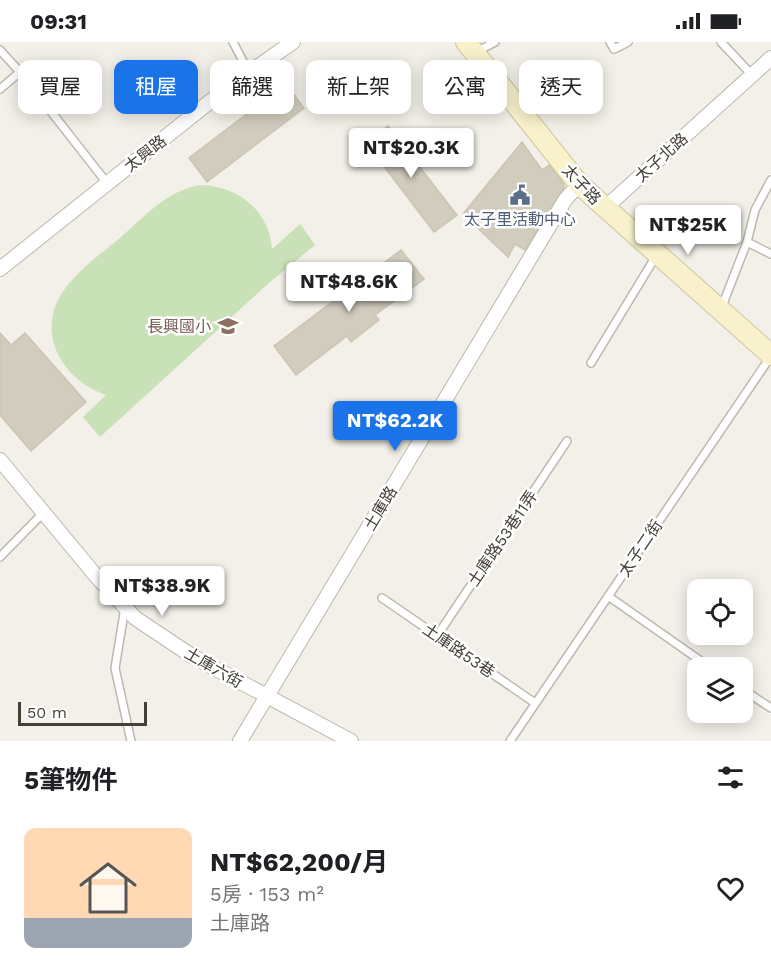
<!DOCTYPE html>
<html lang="zh-TW">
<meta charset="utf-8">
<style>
:root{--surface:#fff;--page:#f6f6f6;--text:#202124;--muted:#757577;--accent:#1a73e8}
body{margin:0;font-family:"Work Sans","Noto Sans TC",sans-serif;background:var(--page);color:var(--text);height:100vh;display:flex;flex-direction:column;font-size:22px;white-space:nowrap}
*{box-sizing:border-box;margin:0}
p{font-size:20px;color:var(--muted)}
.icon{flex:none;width:33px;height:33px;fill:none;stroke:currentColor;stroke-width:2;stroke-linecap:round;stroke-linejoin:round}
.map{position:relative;height:699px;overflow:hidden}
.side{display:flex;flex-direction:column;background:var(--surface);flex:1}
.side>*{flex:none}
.banner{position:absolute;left:18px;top:18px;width:735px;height:54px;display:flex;gap:12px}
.buttons{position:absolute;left:687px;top:537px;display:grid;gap:12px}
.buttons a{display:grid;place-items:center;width:66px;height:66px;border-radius:12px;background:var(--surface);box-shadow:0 3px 15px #0003;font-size:30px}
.scale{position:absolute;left:18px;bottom:15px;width:129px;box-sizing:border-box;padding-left:6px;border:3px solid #444038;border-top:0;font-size:16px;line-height:21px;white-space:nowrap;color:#444038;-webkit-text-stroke:4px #fff;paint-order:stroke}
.price{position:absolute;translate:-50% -51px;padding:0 14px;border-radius:6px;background:#fff;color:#222;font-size:20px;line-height:39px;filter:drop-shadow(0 2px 3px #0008)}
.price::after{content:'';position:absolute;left:50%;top:36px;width:18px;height:14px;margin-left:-9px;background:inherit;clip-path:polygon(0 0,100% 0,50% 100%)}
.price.active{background:var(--accent);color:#fff}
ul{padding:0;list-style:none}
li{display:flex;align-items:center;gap:18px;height:150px;padding:0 24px}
li span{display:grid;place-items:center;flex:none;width:168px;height:120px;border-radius:12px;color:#555}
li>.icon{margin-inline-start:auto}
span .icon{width:72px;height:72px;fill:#fffc;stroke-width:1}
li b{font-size:26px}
h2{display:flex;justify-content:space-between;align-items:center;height:72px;padding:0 24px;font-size:26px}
.pill{padding:0 21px;border-radius:12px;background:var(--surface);box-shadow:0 3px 15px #0003;font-size:21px;line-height:54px}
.pill.active{background:var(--accent);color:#fff}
.status{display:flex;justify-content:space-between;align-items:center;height:42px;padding:0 30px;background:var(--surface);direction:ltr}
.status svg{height:16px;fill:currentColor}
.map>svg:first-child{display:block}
.green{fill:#c9e1b6}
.building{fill:#d2ccbf;stroke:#ccc4b3;stroke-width:1.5}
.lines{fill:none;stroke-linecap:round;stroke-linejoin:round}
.lane-casing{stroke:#bcb8ac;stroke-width:10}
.street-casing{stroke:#bcb8ac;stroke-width:16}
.secondary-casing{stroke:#ccc49d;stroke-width:22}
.lane{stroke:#fff;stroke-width:7}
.street{stroke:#fff;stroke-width:14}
.secondary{stroke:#f8f1cc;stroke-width:20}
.labels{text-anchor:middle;stroke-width:5;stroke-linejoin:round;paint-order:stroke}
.street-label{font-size:16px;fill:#444038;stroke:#fff}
.service-label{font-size:16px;fill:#4e5e75;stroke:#fff}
.education-label{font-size:16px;fill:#785e54;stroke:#fff;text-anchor:end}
</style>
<div class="status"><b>09:31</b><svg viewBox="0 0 49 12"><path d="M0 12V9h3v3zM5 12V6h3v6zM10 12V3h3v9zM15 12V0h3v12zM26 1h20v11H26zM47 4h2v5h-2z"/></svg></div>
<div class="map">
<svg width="771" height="699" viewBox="0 0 771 699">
<rect width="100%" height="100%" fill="#f2f0e8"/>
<path class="green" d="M200,143C238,144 269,168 272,207L300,182L315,203L270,240L100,395L83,375L106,353C62,338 34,290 64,248C79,227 102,211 121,195C146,173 167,149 200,143Z"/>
<path class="building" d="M286,42L304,66L207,140L189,116Z
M388,84L457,173L434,190L366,101Z
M522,100L542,128L549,123L564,142V146L525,208L515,202L508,215L463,172Z
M401,208L424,237L375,273L379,278L351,300L347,294L296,333L274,304Z
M0,291L11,303L25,291L86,360L31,409L0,373Z"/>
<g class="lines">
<g class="lane-casing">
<path id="lane" d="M233,0L249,31
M610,0L614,7L628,0
M721,0L752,33
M0,8L20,30L107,141
M476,10L495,0
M0,47L20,30
M747,200L771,212
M721,267L747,200L755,168L771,138
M591,321L656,214
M0,515L44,470
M608,554L711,626
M382,556L535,661
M125,565L115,626L131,699
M437,594L567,399
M742,647L771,666
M510,699L771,314"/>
</g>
<g class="street-casing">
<path id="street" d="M605,166L771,16
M0,227L227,46L293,0
M0,418L96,534L135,576L192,614L351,699
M240,699L565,158L579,142"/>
</g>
<g class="secondary-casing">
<path id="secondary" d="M466,0L579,142L771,313"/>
</g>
<use href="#lane" class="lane"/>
<use href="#street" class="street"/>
<use href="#secondary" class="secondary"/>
</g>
<defs>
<g id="civic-bare" transform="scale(1.62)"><path d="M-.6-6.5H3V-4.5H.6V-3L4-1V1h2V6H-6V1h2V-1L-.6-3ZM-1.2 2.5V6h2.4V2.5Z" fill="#5c6f8a" stroke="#fff" stroke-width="2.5" paint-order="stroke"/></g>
<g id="school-bare" transform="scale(1.62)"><path d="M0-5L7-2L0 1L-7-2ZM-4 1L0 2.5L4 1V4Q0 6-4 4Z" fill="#8d6e63" stroke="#fff" stroke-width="2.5" paint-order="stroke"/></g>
</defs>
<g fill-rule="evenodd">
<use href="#civic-bare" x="520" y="153"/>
<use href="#school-bare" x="228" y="284"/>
</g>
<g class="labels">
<g class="street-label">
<text transform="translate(145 111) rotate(-38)" y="6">太興路</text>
<text transform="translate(661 115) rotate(-42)" y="6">太子北路</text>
<text transform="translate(582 142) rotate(47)" y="6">太子路</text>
<text transform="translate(380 466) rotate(-59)" y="6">土庫路</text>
<text transform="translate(502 496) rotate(-56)" y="6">土庫路53巷11弄</text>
<text transform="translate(640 506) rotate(-56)" y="6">太子二街</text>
<text transform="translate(459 608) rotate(34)" y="6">土庫路53巷</text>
<text transform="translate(214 625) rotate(30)" y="6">土庫六街</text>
</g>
<g class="service-label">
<text x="520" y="183">太子里活動中心</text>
</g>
<g class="education-label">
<text x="211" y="290">長興國小</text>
</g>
</g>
</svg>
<div class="buttons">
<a><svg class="icon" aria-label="locate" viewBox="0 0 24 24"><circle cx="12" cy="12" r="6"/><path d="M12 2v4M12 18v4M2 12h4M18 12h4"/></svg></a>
<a><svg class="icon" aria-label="layers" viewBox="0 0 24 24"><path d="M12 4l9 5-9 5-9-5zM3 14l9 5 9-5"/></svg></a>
</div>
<div class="scale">50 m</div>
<b class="price" style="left:411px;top:137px">NT$20.3K</b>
<b class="price" style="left:688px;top:214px">NT$25K</b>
<b class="price" style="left:349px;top:271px">NT$48.6K</b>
<b class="price active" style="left:395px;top:410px">NT$62.2K</b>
<b class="price" style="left:162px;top:575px">NT$38.9K</b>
<div class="banner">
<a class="pill">買屋</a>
<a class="pill active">租屋</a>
<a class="pill">篩選</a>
<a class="pill">新上架</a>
<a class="pill">公寓</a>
<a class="pill">透天</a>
</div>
</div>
<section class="side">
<h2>5筆物件<svg class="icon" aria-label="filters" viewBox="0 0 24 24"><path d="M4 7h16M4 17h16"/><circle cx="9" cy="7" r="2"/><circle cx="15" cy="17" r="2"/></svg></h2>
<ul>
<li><span style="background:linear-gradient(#ffd9b3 75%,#9aa5b1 0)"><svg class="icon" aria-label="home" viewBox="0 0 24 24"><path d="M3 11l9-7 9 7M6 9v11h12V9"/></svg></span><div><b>NT$62,200/月</b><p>5房 · 153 m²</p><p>土庫路</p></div><svg class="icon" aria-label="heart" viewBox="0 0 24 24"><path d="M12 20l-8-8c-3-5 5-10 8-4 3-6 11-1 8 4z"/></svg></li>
</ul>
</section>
